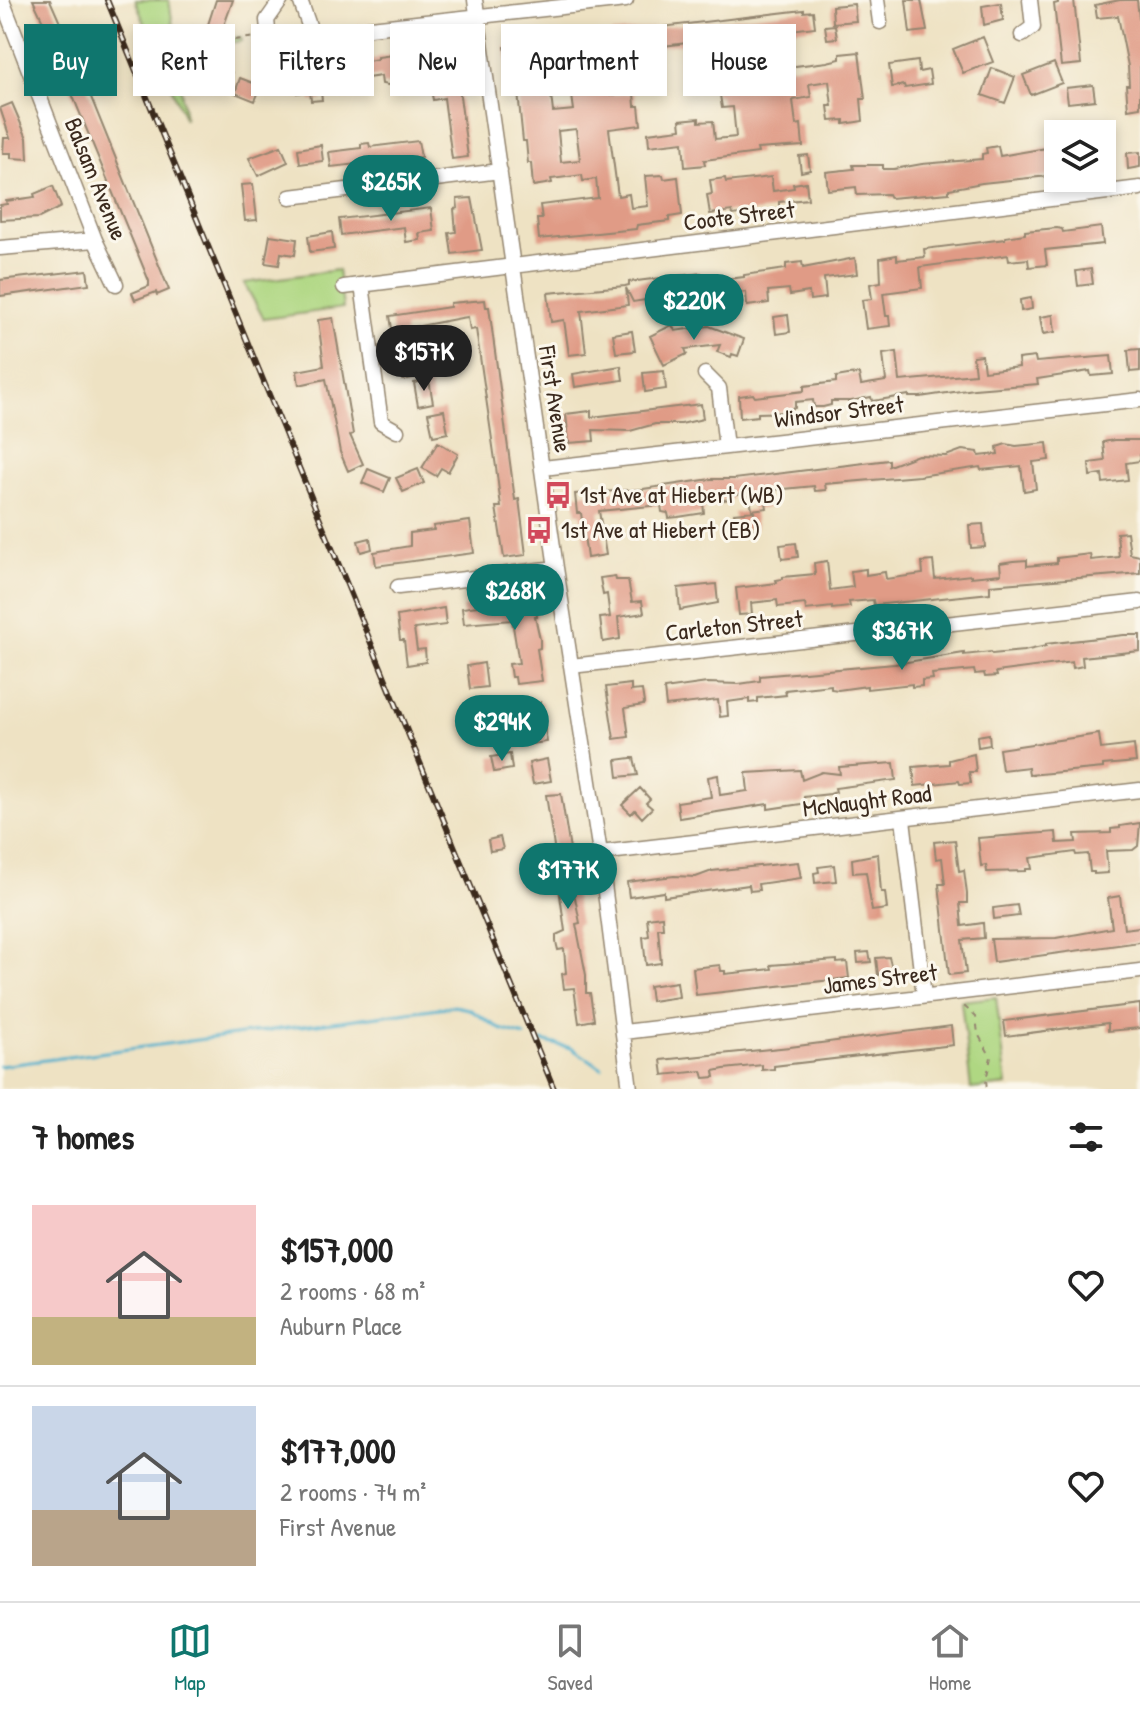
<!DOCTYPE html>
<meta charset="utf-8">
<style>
:root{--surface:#fff;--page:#f6f6f6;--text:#222;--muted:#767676;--line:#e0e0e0;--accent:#0f766e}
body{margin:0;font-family:"Patrick Hand",sans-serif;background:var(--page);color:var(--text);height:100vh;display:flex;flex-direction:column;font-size:30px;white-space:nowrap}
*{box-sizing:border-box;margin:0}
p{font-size:26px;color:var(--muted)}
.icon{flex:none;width:44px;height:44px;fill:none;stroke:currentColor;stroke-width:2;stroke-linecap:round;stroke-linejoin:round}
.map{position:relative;height:1089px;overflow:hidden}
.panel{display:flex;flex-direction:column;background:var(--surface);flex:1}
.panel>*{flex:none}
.top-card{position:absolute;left:24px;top:24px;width:1092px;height:72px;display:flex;gap:16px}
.fabs{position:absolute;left:1044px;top:120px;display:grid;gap:16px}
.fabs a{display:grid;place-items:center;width:72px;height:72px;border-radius:0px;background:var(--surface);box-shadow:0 4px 12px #0003;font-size:40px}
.price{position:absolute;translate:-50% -68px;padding:0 18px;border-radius:28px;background:var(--accent);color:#fff;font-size:26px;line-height:52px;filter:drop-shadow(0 2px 4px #0008)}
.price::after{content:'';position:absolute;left:50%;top:48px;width:24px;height:18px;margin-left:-12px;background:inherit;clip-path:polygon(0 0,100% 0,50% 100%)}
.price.on{background:#222;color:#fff}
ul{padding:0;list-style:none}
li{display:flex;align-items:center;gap:24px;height:200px;padding:0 32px}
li+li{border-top:2px solid var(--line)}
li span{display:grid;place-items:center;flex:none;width:224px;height:160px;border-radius:0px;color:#555}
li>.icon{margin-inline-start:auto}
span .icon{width:96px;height:96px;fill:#fffc;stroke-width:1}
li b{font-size:34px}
h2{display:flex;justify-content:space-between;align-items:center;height:96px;padding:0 32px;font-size:34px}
.pill{padding:0 28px;border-radius:0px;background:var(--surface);box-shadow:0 4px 12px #0003;font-size:28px;line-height:72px}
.pill.on{background:var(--accent);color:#fff}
.dock{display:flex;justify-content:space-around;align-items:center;height:112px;border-top:2px solid var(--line);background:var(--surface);font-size:22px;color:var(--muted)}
.dock a{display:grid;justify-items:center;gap:4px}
.dock .on{color:var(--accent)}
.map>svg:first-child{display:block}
.green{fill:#afd782;stroke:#758050;stroke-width:2}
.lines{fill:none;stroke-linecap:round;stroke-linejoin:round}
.stream{stroke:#4eb0cd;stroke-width:3}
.building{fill:#e09b86;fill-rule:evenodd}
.minor-casing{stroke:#948670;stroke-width:17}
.path{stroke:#948670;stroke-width:2;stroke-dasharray:6 6;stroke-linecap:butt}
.minor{stroke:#fff;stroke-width:14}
.rail-casing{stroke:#3b2a1e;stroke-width:6}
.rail{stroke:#fbf7ec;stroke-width:3;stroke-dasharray:9;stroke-linecap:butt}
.labels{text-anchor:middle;stroke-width:6;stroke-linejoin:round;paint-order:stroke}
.street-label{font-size:24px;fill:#3b2a1e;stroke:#fbf7ec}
.poi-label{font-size:24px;fill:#3b2a1e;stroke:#fbf7ec;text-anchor:start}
</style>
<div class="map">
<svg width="1140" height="1089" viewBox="0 0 1140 1089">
<rect width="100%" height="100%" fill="#fbf7ec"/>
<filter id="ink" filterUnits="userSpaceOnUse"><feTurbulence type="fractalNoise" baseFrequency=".0125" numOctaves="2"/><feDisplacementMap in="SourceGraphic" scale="16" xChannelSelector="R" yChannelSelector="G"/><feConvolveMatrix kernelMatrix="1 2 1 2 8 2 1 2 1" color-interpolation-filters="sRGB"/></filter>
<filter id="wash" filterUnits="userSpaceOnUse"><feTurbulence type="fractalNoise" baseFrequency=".006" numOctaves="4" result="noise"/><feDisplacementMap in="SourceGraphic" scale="32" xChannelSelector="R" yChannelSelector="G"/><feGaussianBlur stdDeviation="1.8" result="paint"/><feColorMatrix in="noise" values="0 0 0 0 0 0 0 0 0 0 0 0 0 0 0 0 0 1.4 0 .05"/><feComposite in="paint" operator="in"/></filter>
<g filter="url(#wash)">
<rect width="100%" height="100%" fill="#eee2c3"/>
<path class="green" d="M135,0H169L176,45L241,37L242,41L176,51L185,120Z
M338,270L343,308L264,319L244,283Z
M996,997L1007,1085L971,1089L961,1001Z"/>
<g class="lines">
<path class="stream" d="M542,1041L571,1048L602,1068
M0,1066L454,1006L469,1009L500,1029L525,1036"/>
</g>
<g id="blocks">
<path class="building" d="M33,0H50L64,32L68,30L81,57L90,77L84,80L169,290L157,295L156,292L135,300L132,293L149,286V281L72,94L63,64Z
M216,0H233L218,42L204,37Z
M906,0H921L927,31L910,33Z
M1058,0H1074L1081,64L1061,66L1054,4L1058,3Z
M1120,0H1137L1140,27V107L1128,109L1126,85H1129L1128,66L1118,16L1097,18L1095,5Z
M1001,3L1003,20L984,25L982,6Z
M854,4L856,21L833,23L832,6Z
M804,10V12L813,11L815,27L623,51L621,52L624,75L610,77L608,54L567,59V55L543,58V62L531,63L535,92L537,96L551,95L553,112L574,110L572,96L610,92V95L634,93L635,106H639L641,125L609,129L618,196L629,194L631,208L648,206L645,176L663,175L664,179L678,177L682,215L669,217V221L637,225L636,229L539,239L537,219H542L540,205L598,198L596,179L583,181L582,175L551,179L552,183L533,186L531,163H528L526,141H523L516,73L509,74L505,47L576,37L612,38L611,33ZM576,129L580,160L561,162L558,131Z
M835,25L837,38L827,39L825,26Z
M983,37L993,62L963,73L953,49Z
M431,42L433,58L444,57L449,81H460V96L468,157L452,159L444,98L433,100L429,79L388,85L382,84L381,76L320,85L322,100L311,101L310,91L297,93V88L269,90L268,75L352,64L378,59V57L420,51L419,44Z
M859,52L865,99H861L863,121L844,124V120L830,121L828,106H832L829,81L809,84L811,97L793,100L796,125L801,124L803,146L757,149L758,153L704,160L705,165L685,167L683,142L649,146L648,133L681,129L680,120L699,118V122L713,121L715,139L736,137L733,107L722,108L720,95H715L713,76L777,68V65L787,64V67L827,62L840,59V54Z
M217,55L232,73L220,83L205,65Z
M918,61L919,72L929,70L931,84L905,88L904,85L892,87L889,65Z
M1054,63L1062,83L1031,95L1023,75Z
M992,68L1015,77L1005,103L982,95Z
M240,78L261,86L255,101L235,93Z
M1093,85L1095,100L1068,103L1066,88Z
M12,103L27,138L28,159L11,158V153H3L4,138H10L0,108Z
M1098,122L1099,134H1085L1084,124Z
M418,141L421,157L331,167L329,152L361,148V144L369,143L370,147Z
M321,145L323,161L300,164L298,149Z
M281,146L288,162L258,176L249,158Z
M998,146L1000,156L1058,146V175L982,183L949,189V193L890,198L888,194L857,195L856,187L828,190L826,172L854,169L853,165H883V169H894L922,164L982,159V154L987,153L986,148Z
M1140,152V167L1128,169L1127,153Z
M808,155L810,170L801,172L799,156Z
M771,177L773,191L794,188L793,184L806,182L808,199L779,202V209L733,215L732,211L710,214L707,195L712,194L710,180L725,178L726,182Z
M253,184L257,220L245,221L241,185Z
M53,186L61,207L39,218L0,220V205L7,204L6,201L35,197L34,194Z
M472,198L482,250L452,254L449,233L456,232L454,209L458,208L457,199Z
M431,208L434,231L419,233L420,240L406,242L404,227L341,235L339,219Z
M1101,227L1103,244L1045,250L1047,265L1029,267L1028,259L1009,261L1008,255L920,267L922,288L883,293L886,316H889L890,326L866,329L862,300L872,299L870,284L881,282L880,258L897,255V260L925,257L924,249L1005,239V237L1025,234V231L1057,228L1062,229L1063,232Z
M332,232L334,249L310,252L308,236Z
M270,235L297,239L295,255L281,253L279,265L265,263Z
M855,258L857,274L824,278L826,298L810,300L809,292L790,295L789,289L768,291L769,303L747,306L746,292L710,297L709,290L633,302L626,288L628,305L581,311L586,353L569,355L564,320L551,322L548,293L625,286L629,285V282L701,273L702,282L744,277V275L786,269V264L802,262L803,268Z
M1091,269L1093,284L1078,286L1076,271Z
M87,270L89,284L0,296V280Z
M1031,298L1032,309L1021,311L1020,300Z
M485,300L486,307H489L515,500L519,499L526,555L504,558L496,507H501L496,467L476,329L470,330L468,317L461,318L404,329L405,334L393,335L390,316L450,307V303Z
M788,315L790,332L776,334L774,317Z
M1053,315L1055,332L1043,334L1040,317Z
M333,318L353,434L350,435L363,464L348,471L340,452L326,379L299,385L297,371L324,366L318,320Z
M672,325L675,331L709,326L744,339L738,356L732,354L731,357L717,352L720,345L685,349L687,354L664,365L650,336Z
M632,331L635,351L616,353L613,334Z
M1140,349V371L1130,372L1128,350Z
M897,352L900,381L975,374L973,356L982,355L984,371L1019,367L1018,359L1035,357L1036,362L1111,356L1113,374L1091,376L1090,371L1037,379L1038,384L974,389L920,397H909V395L879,400L872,401L871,397L851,401H831V405L823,407H814L813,400L795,402V408L789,409L790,412L758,413V416L740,418L739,396L753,394L755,397L804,391V386L836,382V377L848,375L859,374L861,385L886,381L883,354Z
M414,354L418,377L403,380L398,357Z
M621,366L623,380L575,387L573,374Z
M664,371L666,389L645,392L643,373Z
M429,380L433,403L418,406L414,383Z
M701,404L703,419L681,424H655L630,431L593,430L594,441L569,443L566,414L591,411V417Z
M444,410L448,433L433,436L428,413Z
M1114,440H1140V461L1126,463L1128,480L1103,483L1102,474L1090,476L1089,463L1105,461L1103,442Z
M438,442L458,454L448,472L441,468L436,476L422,468Z
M1047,443L1049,460L1033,462L1036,489L1024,491L1021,466L981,470L980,467L919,476L825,484L826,490L815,491L814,486L764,491L767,508L752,510L749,492L731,495L732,499L703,502L704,513L678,517L669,518L668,513L662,512L661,505L599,511L606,555L587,558L581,513H577L575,494L643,489L711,479H734L889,460V466L918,455L946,456L962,450L978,452L979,456L998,454L997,447L1006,444L1016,446Z
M368,469L390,478L384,492L362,483Z
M418,469L424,483L403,492L396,478Z
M754,511L756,529L736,528L734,513Z
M470,521L474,553L376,566L374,552L410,546V533L434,530L433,526Z
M983,524L985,547L971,548L969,525Z
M1127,532L1130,554L1140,556V573L990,585V593L874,605L873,600L849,602L850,607L832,609V607L806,610L805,604L778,607L777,600L751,603L752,614L739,615L736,588L777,583L776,580L783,579V577L815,574L814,563L827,561L830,590L853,587L851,571L866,569V575L885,572L886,579L923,574L922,562L933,561L935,579L971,575V577L1001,574L1000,563L1013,561L1027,560V566L1057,563V558L1065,557L1090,554L1091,560L1119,557L1117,533Z
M370,538L372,549L361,552L358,541Z
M796,543L798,557L782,559L780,545Z
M615,576L616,580H628L632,602L642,601L644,613L618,617L620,639L603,642L600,618L610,617L607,594L603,595L600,578Z
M716,584L718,603L680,610L678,588Z
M524,594L525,596L534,595L536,605L537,617H535L540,639V648L537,649L542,681L516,684L515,677H511L509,664L519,663L512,620L464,624L462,608L493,604V601Z
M444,608L446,625L414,629L417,650L425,649L426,662L407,665L404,640H400L397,616Z
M1124,635H1140V651L1082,657L1083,666L1073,668L1072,662L996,672L997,676L985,677L984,673L975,674L974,670L932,674L933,679L922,680V686L912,687V684L867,689V686L838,690L831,689V685L785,690L786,695L758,698V702L749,703V699L727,702L728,716L720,717L718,700L666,706L664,689L707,683L739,684L760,681V676L895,664L964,653V655L991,652L992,654L1024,651L1046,646V644Z
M484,663L487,687L470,689L467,666Z
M631,684V691L642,690L644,703L643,705L625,708L629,737L614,739L606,687Z
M541,702L547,742L523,745L521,732L525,731L524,726H527L524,705Z
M989,734L990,745L978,747L977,736Z
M1099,734L1101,749L1134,745L1136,762L1103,765V768L1029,775L1028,767L1002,770L999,749Z
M510,754L512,769L494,772L491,757Z
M974,754L976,772H969L971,783L960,784L959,781L915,786L913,767L949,764V760Z
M631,758H634L638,775L618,777L616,760Z
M547,759L551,781L533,784L529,763Z
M894,763L896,780L835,788L836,792L830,794L804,797V802L801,804L768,809V804L679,818L677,802L711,797L708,777L718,775L720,795L748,791L746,773L800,770L802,780L822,772L840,774L839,767Z
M640,788L650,799L646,803L652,808L642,818L635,810L631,814L622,805Z
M561,794L571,856H567L580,923L576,924L586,975V993H590L594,1020L579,1023L574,988L564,989L562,974L566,973L564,949L558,950L556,942V935L565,931L558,881L548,882L547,875L546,867L557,866L546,795Z
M1140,823L1138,846L1133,850L1106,851L1108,873L1094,874V872H1090L1088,854L1076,855L1075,852L1030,858L1032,869H1026V871L987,872L986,865L981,866L978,838L1056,832L1057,843L1076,842L1075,834L1111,833V829L1120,828V826Z
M500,837L503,849L490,851L488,840Z
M955,840L959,871L964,870L967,894V903H960L962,926L983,923L984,938L962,940L966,973L949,975L939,884H945L942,858L936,859L934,842Z
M878,854L881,892H885L887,909L872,911L866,872L853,873L852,859Z
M798,862L801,878L758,884L759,890L750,891L749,885L664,897V892L629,897L627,882L674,876L696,877L712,871Z
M834,865L836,881L815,883L814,873L819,872L818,867Z
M1120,896L1124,929L1140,927V942L994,962L991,939L1056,938L1112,928L1108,898Z
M1017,905L1019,916L994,919L993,908Z
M662,916L663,928H658L661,963L646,965L643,937L649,936L647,918Z
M869,952L871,962L858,963L857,953Z
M889,957L893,973L878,975L876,958Z
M837,960V963L847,962L849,978L696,995L693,968L720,965L721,971H725V974L772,969L771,965Z
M677,982L679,997L651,1001L649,986Z
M1140,1004V1028L1108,1031V1023L1006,1036L1004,1021Z
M951,1026L953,1045L774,1066V1069L762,1070V1065L724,1069L714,1071L715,1077L704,1078L702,1071L663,1075L661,1060L790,1047Z"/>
</g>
</g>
<g filter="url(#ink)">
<use href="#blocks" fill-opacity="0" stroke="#948670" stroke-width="2"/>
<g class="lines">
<g class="minor-casing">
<path id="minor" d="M2,0L95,240L116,284
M281,0L267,20L269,39L626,0
M300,0L312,34
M475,0L556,568L600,853L630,1089
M877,0L880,22
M1022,35L1033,27L1030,0
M290,197L500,171
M0,248L95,240
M362,285L381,422L397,431
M344,287L1140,188
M705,374L719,388L726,447
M543,468L1140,400
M398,587L556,568
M571,666L1140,602
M903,819L924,996
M600,853L1140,790
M624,1032L1140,971"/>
</g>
<path class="path" d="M175,48L256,37
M964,1006L976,1017L978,1034L991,1057L986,1080L987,1089"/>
<use href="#minor" class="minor"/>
<g class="rail-casing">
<path id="rail" d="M107,0L554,1089"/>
</g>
<use href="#rail" class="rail"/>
</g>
</g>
<defs>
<g id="bus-bare" transform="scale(2.16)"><path d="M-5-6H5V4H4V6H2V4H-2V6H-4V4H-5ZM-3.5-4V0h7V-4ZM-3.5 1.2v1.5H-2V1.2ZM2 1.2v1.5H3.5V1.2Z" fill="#d1495b" stroke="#fbf7ec" stroke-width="2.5" paint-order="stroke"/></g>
</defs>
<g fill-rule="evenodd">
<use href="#bus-bare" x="558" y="495"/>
<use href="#bus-bare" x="539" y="530"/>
</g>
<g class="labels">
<g class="street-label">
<text transform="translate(96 179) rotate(68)" y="8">Balsam Avenue</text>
<text transform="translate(739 216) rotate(-7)" y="8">Coote Street</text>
<text transform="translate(555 399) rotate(81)" y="8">First Avenue</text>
<text transform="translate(839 412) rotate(-7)" y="8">Windsor Street</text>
<text transform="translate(734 626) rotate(-6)" y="8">Carleton Street</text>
<text transform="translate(867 801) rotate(-7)" y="8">McNaught Road</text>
<text transform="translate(880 979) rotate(-7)" y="8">James Street</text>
</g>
<g class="poi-label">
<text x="580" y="503">1st Ave at Hiebert (WB)</text>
<text x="561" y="538">1st Ave at Hiebert (EB)</text>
</g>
</g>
</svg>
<div class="fabs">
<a><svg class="icon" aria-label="layers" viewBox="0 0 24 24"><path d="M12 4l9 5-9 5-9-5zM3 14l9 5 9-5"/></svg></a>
</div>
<b class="price" style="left:391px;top:223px">$265K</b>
<b class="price" style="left:694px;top:342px">$220K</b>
<b class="price on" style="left:424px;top:393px">$157K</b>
<b class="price" style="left:515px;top:632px">$268K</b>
<b class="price" style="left:902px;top:672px">$367K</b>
<b class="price" style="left:502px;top:763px">$294K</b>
<b class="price" style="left:568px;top:911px">$177K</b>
<div class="top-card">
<a class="pill on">Buy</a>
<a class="pill">Rent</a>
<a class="pill">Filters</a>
<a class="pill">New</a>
<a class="pill">Apartment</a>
<a class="pill">House</a>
</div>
</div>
<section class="panel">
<h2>7 homes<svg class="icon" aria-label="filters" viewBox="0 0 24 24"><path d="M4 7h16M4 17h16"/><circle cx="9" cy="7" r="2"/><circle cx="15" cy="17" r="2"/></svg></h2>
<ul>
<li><span style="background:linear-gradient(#f6c9c9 70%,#c2b280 0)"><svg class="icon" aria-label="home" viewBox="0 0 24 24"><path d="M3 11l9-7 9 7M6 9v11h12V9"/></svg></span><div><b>$157,000</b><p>2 rooms · 68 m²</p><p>Auburn Place</p></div><svg class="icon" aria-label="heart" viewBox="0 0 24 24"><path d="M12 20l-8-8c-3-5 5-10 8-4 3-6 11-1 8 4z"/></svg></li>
<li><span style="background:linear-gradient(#c9d6e8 65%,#b9a48a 0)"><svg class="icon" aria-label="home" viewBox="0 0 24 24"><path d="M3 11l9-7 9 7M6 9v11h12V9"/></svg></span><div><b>$177,000</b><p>2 rooms · 74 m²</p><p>First Avenue</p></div><svg class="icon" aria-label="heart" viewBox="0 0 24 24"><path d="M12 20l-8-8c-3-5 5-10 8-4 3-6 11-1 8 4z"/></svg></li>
</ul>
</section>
<nav class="dock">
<a class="on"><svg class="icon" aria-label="map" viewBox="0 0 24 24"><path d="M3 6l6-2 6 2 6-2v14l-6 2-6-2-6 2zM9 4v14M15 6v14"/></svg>Map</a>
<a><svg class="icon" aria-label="saved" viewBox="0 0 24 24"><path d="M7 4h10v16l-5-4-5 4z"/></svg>Saved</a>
<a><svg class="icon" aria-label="home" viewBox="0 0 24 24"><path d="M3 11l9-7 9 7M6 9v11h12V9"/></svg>Home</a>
</nav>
